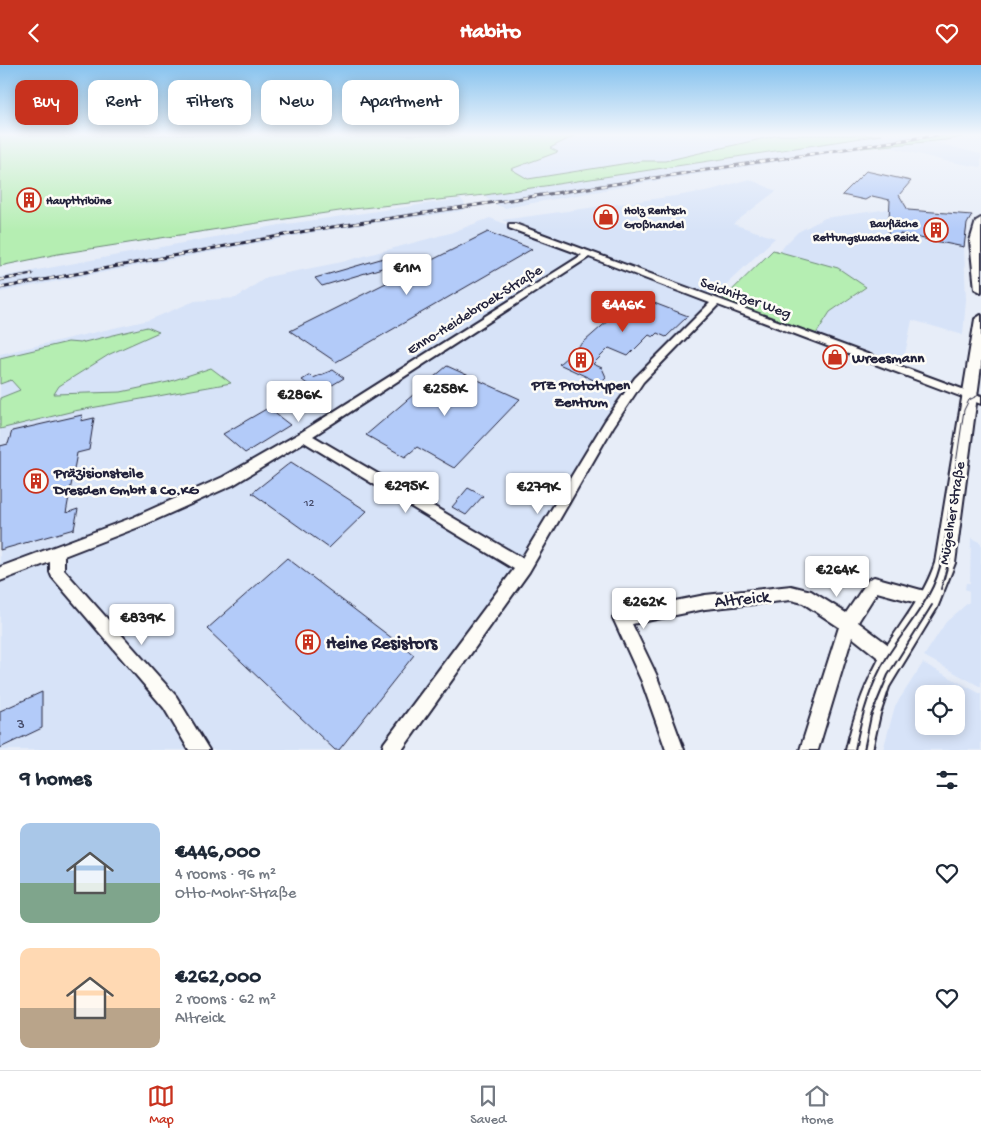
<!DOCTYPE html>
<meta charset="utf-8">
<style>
:root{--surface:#fff;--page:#f2f2f3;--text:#1f2937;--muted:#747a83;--line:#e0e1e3;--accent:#c8321e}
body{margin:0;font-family:"Gochi Hand",sans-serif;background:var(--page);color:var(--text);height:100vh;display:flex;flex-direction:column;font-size:19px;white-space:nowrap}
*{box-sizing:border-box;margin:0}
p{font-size:16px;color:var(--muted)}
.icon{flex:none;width:28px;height:28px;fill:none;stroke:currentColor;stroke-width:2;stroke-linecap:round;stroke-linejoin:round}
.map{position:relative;height:685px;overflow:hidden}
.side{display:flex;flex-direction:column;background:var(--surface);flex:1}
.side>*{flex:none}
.guide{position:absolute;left:15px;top:15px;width:500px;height:45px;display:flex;gap:10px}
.tools{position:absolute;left:915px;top:620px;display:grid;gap:10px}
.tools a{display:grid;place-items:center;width:50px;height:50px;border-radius:10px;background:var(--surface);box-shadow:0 2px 12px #0003;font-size:25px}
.price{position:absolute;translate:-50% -42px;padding:0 11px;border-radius:5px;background:#fff;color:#222;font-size:16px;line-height:32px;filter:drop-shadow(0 1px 2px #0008)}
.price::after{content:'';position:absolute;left:50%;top:30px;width:15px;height:11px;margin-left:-8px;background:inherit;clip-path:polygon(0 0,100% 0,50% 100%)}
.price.selected{background:var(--accent);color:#fff}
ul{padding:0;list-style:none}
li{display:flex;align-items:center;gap:15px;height:125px;padding:0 20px}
li span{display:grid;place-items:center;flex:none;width:140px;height:100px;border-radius:10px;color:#555}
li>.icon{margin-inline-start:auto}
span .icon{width:60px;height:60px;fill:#fffc;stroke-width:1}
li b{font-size:21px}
h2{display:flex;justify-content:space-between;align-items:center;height:60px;padding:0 20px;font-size:21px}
.tag{padding:0 18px;border-radius:10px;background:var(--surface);box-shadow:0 2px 12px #0003;font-size:18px;line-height:45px}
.tag.selected{background:var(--accent);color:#fff}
header{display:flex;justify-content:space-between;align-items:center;height:65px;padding:0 20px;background:var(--accent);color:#fff;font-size:22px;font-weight:700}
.tabs{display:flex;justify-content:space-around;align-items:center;height:70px;border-top:1px solid var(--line);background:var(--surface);font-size:14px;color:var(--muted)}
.tabs a{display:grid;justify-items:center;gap:2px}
.tabs .selected{color:var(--accent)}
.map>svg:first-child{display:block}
.built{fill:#d7e3f8;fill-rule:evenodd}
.green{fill:#b5eeb2;stroke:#6c8876}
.building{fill:#b3cbf9;stroke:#22223b}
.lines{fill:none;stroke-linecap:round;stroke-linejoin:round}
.street-casing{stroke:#22223b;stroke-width:4}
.secondary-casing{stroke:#22223b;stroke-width:4}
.street{fill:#fdfcf7;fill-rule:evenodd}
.secondary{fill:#fdfcf7;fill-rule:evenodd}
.tram-far1{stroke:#22223b;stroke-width:1}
.tram{stroke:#22223b;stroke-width:2}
.rail-casing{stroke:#22223b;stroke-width:3}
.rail{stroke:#fdfcf7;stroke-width:2;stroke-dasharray:5;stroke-linecap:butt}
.labels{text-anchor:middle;stroke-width:5;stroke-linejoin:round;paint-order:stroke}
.far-poi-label{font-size:12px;font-weight:bold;fill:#22223b;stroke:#fdfcf7;text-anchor:start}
.number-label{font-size:12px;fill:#464c6a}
.street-label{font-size:15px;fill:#22223b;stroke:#fdfcf7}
.poi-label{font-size:15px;font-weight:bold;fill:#22223b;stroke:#fdfcf7;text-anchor:start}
.near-number-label{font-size:15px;fill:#464c6a}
.near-street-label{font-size:18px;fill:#22223b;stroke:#fdfcf7}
.near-poi-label{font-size:18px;font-weight:bold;fill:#22223b;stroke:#fdfcf7;text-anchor:start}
</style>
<header><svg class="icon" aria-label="back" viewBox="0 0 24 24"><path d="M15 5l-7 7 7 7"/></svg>Habito<svg class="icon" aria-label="heart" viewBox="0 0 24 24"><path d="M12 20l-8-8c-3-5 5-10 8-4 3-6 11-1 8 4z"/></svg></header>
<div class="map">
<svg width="981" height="685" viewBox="0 0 981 685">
<rect width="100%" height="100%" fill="#e7edf8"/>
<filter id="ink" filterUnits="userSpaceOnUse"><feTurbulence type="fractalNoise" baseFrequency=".02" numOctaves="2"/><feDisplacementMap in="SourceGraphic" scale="10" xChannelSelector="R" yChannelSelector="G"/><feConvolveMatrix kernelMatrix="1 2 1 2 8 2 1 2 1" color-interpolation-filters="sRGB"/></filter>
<g filter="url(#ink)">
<path class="built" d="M576,70H778L665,97L641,96L527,114L510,104L557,88L550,83Z
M881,70H947L638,119L505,143L492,138L485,130Z
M928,76L981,89V102L945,96L886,81Z
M749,114L776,126L733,159L775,173L713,232L502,155L682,130L711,125Z
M461,134L467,142L461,146L327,165L0,227V212L280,160Z
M889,144V155L906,158V170L964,182L966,235L963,270L912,255L903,299L816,269L830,247L866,223L779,186L798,167L825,153Z
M490,153L714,240L639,315L524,502L391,685H0V289L149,255L195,236L236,233L267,212L342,197L450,168Z
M971,473L981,478V622L924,591L946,557L969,537V526L965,524L966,518H970Z
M923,598L981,629V685H883L895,641ZM924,629H956V661H924Z"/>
<path class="green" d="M0,70H576L550,83L558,87L511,104L528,114L641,96H665L778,70H881L485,130L353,144L231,162L58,189L0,201Z
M947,70H972L946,75L861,83Z
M773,185L838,203L866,222L830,247L816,269L722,235Z
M147,262L159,267L110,289L59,321L54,329L121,327L168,317L211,303L231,318L74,346L0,364V333L20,325L11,315L0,319V293L68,277L80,278Z"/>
<path class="building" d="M866,106L911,116L899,130L908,145L972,150L967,159L964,182L900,169L899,177L888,175L890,135L872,131L865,135L842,130Z
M488,167L532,184L336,297L290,266Z
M384,193L392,200L322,221L315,213Z
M628,228L688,251L666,272L657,268L653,272L649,270L628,291L609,283L593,299L602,303L606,312L600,318L559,299L610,254L601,250Z
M447,301L520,334L454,403L417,382L405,392L366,370Z
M333,305L344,313L319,328L302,315L310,310L313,313Z
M268,343L290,360L245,388L223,369Z
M82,350L81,356L94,353L89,385L77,388L66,448L78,444L74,464L0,485V381L8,379L12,366Z
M291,397L367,446L329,483L252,428Z
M468,423L483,431L466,450L452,442Z
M287,493L414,590L339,685H335L207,564Z
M42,627V663L0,683V646Z"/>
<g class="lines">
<g class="street-casing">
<path id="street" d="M509,159H515L981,331V339L718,240L643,317L613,362L529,507L402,685H382L384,678L514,504L304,377L233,420L144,460L64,491V505L176,631L209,685H189L164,643L52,512L50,507V497L0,516V502L134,452L223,412L300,368L582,190L509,163ZM589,192L710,238L635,313L605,356L522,493L313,371Z
M874,512L932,528L937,530L940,535L937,540L932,542L877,527L858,557L898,587L900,593L898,599L892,601L886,599L852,572L818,685H800L839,562L803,538L791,535L705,544L632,559L656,609L684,685H666L642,617L613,553L615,548L705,530L791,521L811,526L846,548L869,514Z"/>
</g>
<g class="secondary-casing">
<path id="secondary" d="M981,153V227L975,224L970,176L976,156Z
M981,250V301L955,498L937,543L889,622L880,649L872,685H846C854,650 866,615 885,584C903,555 924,531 935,498L975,254Z"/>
</g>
<use href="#street" class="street"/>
<use href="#secondary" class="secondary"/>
<path class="tram-far1" d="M942,493L964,345L969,335L981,329
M949,493L951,476"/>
<path class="tram" d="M941,524L950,492
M855,685C861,652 870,620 887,592C907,560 936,531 942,492
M864,685L871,651L888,610L932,540"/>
<g class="rail-casing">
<path id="rail" d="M0,215L32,209
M0,223L306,166L936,70"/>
</g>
<use href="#rail" class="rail"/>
</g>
</g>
<linearGradient id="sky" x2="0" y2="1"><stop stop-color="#86c2ee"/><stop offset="0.42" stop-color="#f4f7fc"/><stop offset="1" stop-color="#f4f7fc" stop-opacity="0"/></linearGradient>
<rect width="981" height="166" fill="url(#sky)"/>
<defs>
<g id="building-ring" transform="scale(1.25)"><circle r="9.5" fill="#fdfcf7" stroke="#c8321e" stroke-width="1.5"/><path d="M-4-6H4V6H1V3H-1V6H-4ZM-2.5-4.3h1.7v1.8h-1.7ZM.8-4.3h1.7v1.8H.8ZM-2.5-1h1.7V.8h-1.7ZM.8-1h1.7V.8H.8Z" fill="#c8321e"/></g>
<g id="shop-ring" transform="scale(1.25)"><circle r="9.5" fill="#fdfcf7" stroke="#c8321e" stroke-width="1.5"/><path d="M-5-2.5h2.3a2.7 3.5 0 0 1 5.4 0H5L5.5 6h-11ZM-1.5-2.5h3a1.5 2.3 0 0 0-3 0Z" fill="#c8321e"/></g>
</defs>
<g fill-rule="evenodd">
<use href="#building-ring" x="29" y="135"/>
<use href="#shop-ring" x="606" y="152"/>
<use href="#building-ring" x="936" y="165"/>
<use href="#shop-ring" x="835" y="292"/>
<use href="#building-ring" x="581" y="295"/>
<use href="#building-ring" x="36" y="416"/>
<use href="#building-ring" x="308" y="577"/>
</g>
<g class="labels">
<g class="far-poi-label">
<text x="46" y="139">Haupttribüne</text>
<text x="624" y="149">Holz Rentsch<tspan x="624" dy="14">Großhandel</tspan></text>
<text x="918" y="162" text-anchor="end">Baufläche<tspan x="918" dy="14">Rettungswache Reick</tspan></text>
</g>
<g class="number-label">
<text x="309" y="441">12</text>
</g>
<g class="street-label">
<text transform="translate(746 232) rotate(20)" y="5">Seidnitzer Weg</text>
<text transform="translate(474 244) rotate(-32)" y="5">Enno-Heidebroek-Straße</text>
<text transform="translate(951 448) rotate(-81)" y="5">Mügelner Straße</text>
</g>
<g class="poi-label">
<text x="852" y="297">Wreesmann</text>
<text x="581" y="324" text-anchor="middle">PTZ Prototypen<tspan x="581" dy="17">Zentrum</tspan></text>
<text x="54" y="412">Präzisionsteile<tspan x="54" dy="17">Dresden GmbH &amp; Co.KG</tspan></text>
</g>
<g class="near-number-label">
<text x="21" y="663">3</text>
</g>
<g class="near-street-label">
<text transform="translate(742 533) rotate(-6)" y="6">Altreick</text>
</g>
<g class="near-poi-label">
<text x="326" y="583">Heine Resistors</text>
</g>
</g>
</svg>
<div class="tools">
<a><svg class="icon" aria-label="locate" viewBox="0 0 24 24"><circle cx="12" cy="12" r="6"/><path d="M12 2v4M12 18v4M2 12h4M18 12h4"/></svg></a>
</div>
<b class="price" style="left:407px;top:231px">€1M</b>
<b class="price selected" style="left:623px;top:268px">€446K</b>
<b class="price" style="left:445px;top:352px">€258K</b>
<b class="price" style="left:299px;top:358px">€286K</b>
<b class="price" style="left:406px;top:449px">€295K</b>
<b class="price" style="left:538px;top:450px">€279K</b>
<b class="price" style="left:837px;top:533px">€264K</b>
<b class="price" style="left:644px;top:565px">€262K</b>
<b class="price" style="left:142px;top:581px">€839K</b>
<div class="guide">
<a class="tag selected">Buy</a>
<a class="tag">Rent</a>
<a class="tag">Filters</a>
<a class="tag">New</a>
<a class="tag">Apartment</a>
</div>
</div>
<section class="side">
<h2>9 homes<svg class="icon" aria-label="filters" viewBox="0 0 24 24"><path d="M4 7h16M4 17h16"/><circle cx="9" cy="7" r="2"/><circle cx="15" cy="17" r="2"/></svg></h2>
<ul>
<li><span style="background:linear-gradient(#a9c7e8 60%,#7fa58c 0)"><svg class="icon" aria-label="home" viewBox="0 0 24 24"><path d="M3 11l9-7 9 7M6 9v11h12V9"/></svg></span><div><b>€446,000</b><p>4 rooms · 96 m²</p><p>Otto-Mohr-Straße</p></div><svg class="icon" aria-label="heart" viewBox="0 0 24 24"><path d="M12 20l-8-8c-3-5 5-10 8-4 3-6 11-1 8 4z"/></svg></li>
<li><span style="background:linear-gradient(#ffd9b3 60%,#b9a48a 0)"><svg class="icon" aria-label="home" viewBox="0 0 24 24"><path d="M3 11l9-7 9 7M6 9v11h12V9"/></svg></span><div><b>€262,000</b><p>2 rooms · 62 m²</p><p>Altreick</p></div><svg class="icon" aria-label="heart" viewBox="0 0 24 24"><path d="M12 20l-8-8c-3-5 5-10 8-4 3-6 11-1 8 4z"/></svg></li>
</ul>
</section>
<nav class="tabs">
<a class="selected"><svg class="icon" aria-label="map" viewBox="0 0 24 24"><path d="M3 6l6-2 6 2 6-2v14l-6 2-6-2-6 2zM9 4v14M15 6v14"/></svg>Map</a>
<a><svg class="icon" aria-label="saved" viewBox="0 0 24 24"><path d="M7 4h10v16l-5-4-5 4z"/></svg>Saved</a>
<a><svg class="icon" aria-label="home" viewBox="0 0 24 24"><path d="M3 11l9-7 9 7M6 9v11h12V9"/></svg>Home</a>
</nav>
